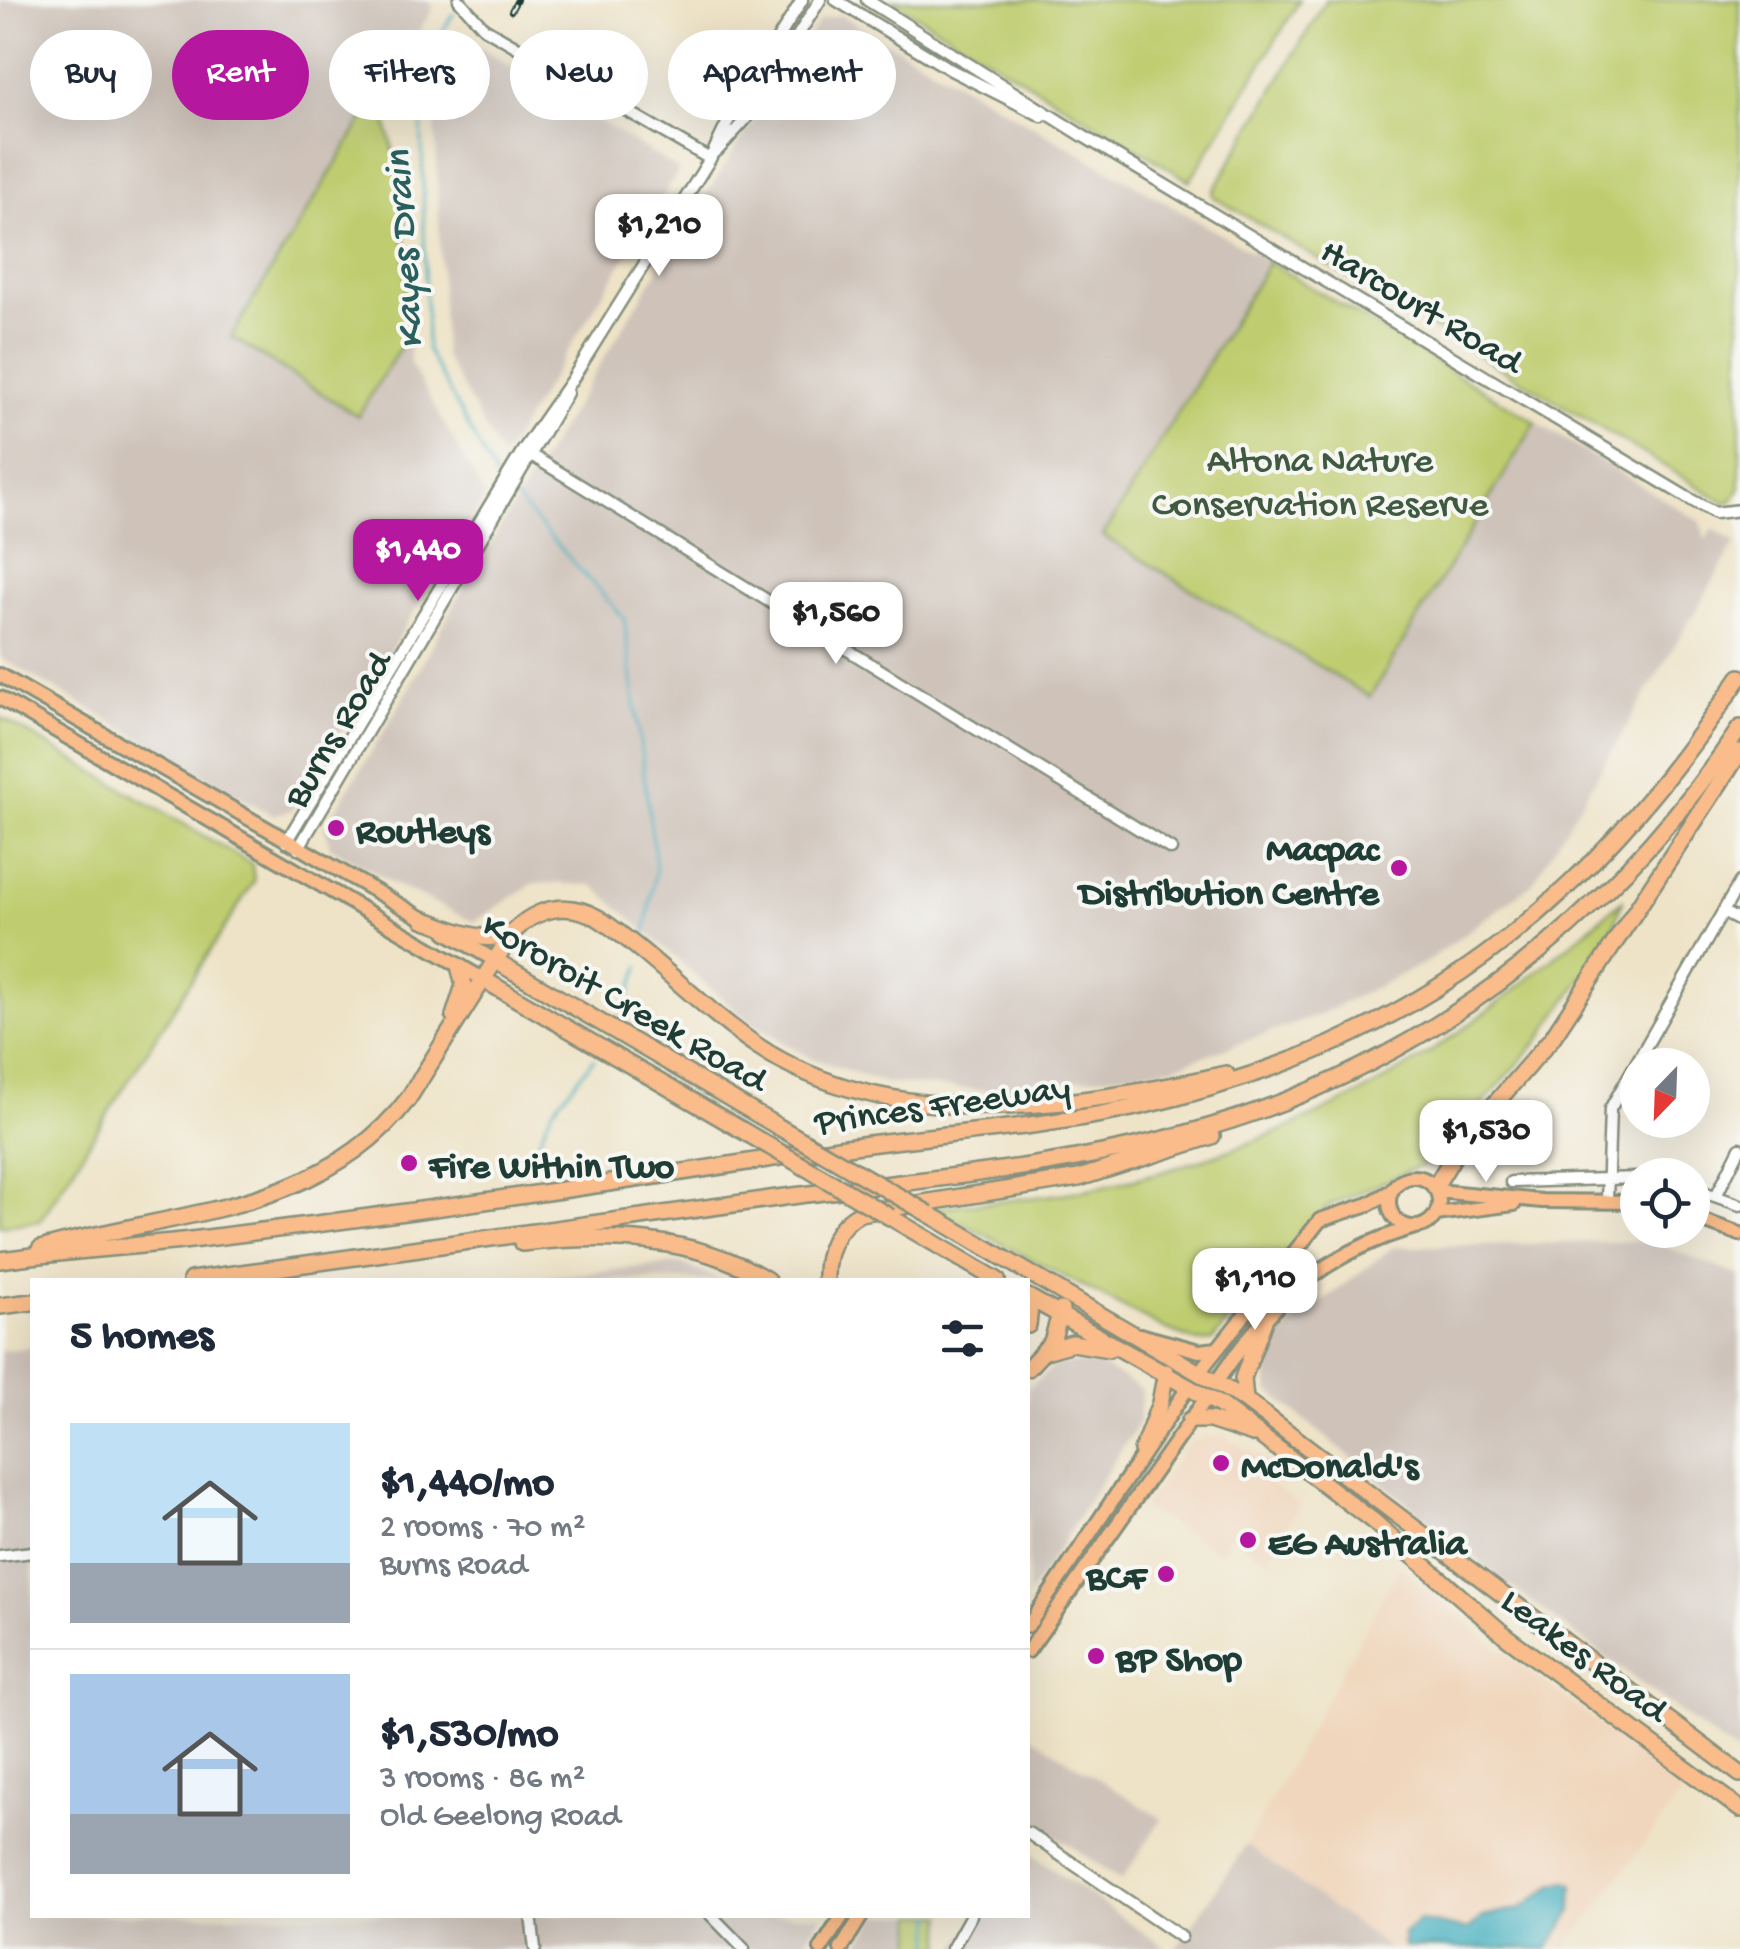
<!DOCTYPE html>
<meta charset="utf-8">
<style>
:root{--surface:#fff;--page:#f2f2f3;--text:#1f2937;--muted:#747a83;--line:#e0e1e3;--accent:#b5179e}
body{margin:0;font-family:"Gochi Hand",sans-serif;background:var(--page);color:var(--text);height:100vh;display:flex;flex-direction:column;font-size:38px;white-space:nowrap}
*{box-sizing:border-box;margin:0}
p{font-size:32px;color:var(--muted)}
.icon{flex:none;width:55px;height:55px;fill:none;stroke:currentColor;stroke-width:2;stroke-linecap:round;stroke-linejoin:round}
.map{position:relative;flex:1;overflow:hidden}
.sheet{position:absolute;left:30px;top:1278px;width:1000px;height:640px;display:flex;flex-direction:column;background:var(--surface);border-radius:0px;box-shadow:0 10px 40px #0002}
.sheet>*{flex:none}
.top-card{position:absolute;left:30px;top:30px;width:1000px;height:90px;display:flex;gap:20px}
.needle{width:65px;rotate:203deg}
.tools{position:absolute;left:1620px;top:1048px;display:grid;gap:20px}
.tools a{display:grid;place-items:center;width:90px;height:90px;border-radius:50%;background:var(--surface);box-shadow:0 10px 40px #0002;font-size:50px}
.price{position:absolute;translate:-50% -85px;padding:0 22px;border-radius:20px;background:#fff;color:#222;font-size:32px;line-height:65px;filter:drop-shadow(0 2px 5px #0008)}
.price::after{content:'';position:absolute;left:50%;top:60px;width:30px;height:22px;margin-left:-15px;background:inherit;clip-path:polygon(0 0,100% 0,50% 100%)}
.price.active{background:var(--accent);color:#fff}
ul{padding:0;list-style:none}
li{display:flex;align-items:center;gap:30px;height:250px;padding:0 40px}
li+li{border-top:2px solid var(--line)}
li span{display:grid;place-items:center;flex:none;width:280px;height:200px;border-radius:0px;color:#555}
li>.icon{margin-inline-start:auto}
span .icon{width:120px;height:120px;fill:#fffc;stroke-width:1}
li b{font-size:42px}
h2{display:flex;justify-content:space-between;align-items:center;height:120px;padding:0 40px;font-size:42px}
.chip{padding:0 35px;border-radius:45px;background:var(--surface);box-shadow:0 10px 40px #0002;font-size:35px;line-height:90px}
.chip.active{background:var(--accent);color:#fff}
.map>svg:first-child{display:block}
.built{fill:#f0d6bc}
.industrial{fill:#cec2b9}
.green{fill:#bfcd6f;stroke:#6f8552;stroke-width:2.5}
.water{fill:#40adbe;stroke:#307579;stroke-width:2.5}
.lines{fill:none;stroke-linecap:round;stroke-linejoin:round}
.stream{stroke:#40adbe;stroke-width:2.5}
.minor-casing{stroke:#86907e;stroke-width:15}
.major-casing{stroke:#86907e;stroke-width:18}
.highway-casing{stroke:#86907e;stroke-width:20}
.minor{stroke:#fff;stroke-width:10}
.major{stroke:#f9bc8a;stroke-width:12}
.highway{stroke:#f9bc8a;stroke-width:15}
.rail-casing{stroke:#1f3d34;stroke-width:6}
.rail{stroke:#f6f6f2;stroke-width:2.5;stroke-dasharray:8;stroke-linecap:butt}
.highway-bridge-casing{stroke:#86907e;stroke-width:20;stroke-linecap:butt}
.highway-bridge{stroke:#f9bc8a;stroke-width:15}
.poi-dot{fill:#b5179e;stroke:#f6f6f2;stroke-width:4}
.labels{text-anchor:middle;stroke-width:8;stroke-linejoin:round;paint-order:stroke}
.street-label{font-size:38px;fill:#1f3d34;stroke:#f6f6f2}
.park-label{font-size:38px;fill:#3f5a40;stroke:#f6f6f2}
.poi-label{font-size:38px;font-weight:bold;fill:#1f3d34;stroke:#f6f6f2;text-anchor:start}
.water-label{font-size:40px;font-style:italic;fill:#295f5d;stroke:#f6f6f2}
</style>
<div class="map">
<svg width="1740" height="1949" viewBox="0 0 1740 1949">
<rect width="100%" height="100%" fill="#f6f6f2"/>
<filter id="ink" filterUnits="userSpaceOnUse"><feTurbulence type="fractalNoise" baseFrequency=".01" numOctaves="2"/><feDisplacementMap in="SourceGraphic" scale="20" xChannelSelector="R" yChannelSelector="G"/><feConvolveMatrix kernelMatrix="1 2 1 2 8 2 1 2 1" color-interpolation-filters="sRGB"/></filter>
<filter id="wash" filterUnits="userSpaceOnUse"><feTurbulence type="fractalNoise" baseFrequency=".0048" numOctaves="4" result="noise"/><feDisplacementMap in="SourceGraphic" scale="40" xChannelSelector="R" yChannelSelector="G"/><feGaussianBlur stdDeviation="2.25" result="paint"/><feColorMatrix in="noise" values="0 0 0 0 0 0 0 0 0 0 0 0 0 0 0 0 0 1.4 0 .05"/><feComposite in="paint" operator="in"/></filter>
<g filter="url(#wash)">
<rect width="100%" height="100%" fill="#eee3c7"/>
<path class="built" d="M1208,1437H1226L1272,1464L1264,1479L1300,1504L1268,1560L1230,1536L1220,1552L1143,1507L1189,1443Z
M1400,1566L1485,1638L1685,1789L1565,1949H1389L1246,1845Z"/>
<path class="industrial" d="M0,0H427L433,8L231,337L358,416L409,333L410,363L485,497L292,810L272,815L0,657Z
M840,15L1269,262L1104,536L1369,697L1536,422L1701,522L1705,540L1713,529L1736,543L1532,884L1425,963L1319,1015L1172,1067L994,1091L886,1083L811,1058L748,1021L593,885L534,883L474,922L398,886L330,847L325,827L397,710L464,587L674,244L820,20Z
M454,32L679,170L502,458L444,355L433,66Z
M1651,1241L1740,1276V1757L1502,1580L1269,1391L1263,1348L1393,1247Z
M682,1263L718,1280H516Z
M32,1347V1915H822L800,1949H0V1351Z
M1096,1362L1142,1390L1139,1422L1028,1596V1388L1057,1364Z
M1028,1734L1162,1819L1121,1880L1028,1817Z
M1246,1845L1389,1949H1176Z
M1028,1852L1167,1949H955L978,1915H1028Z
M878,1915H915L913,1949H856Z"/>
<path class="green" d="M891,0H1300L1190,181Z
M1326,0H1740V487L1732,501L1726,503L1214,197L1213,192Z
M379,93L403,189L409,333L358,416L231,337Z
M1269,262L1536,422L1370,697L1103,536Z
M0,717L252,864L254,881L40,1221L0,1226Z
M1622,901L1610,937L1540,1039L1432,1161L1328,1206L1212,1341L1198,1342L1167,1330L933,1208C983,1202 1035,1199 1085,1190C1185,1171 1289,1133 1378,1084C1467,1035 1544,965 1622,901Z
M915,1915H944L942,1949H913Z"/>
<path class="water" d="M1566,1881L1573,1884L1572,1911L1548,1949L1404,1947L1403,1934L1419,1920L1468,1930L1482,1917L1520,1909L1555,1884Z"/>
<g class="lines">
<path class="stream" d="M454,13L420,67L427,350L496,478
M513,496L624,618L656,867L644,942
M622,1014L640,966
M533,1154L552,1110L594,1059
M931,1949L934,1915"/>
</g>
</g>
<g filter="url(#ink)">
<g class="lines">
<g class="minor-casing">
<path id="minor" d="M459,0L484,28L710,159
M836,0L951,70L1042,116
M867,0L1083,136L1693,501L1715,513L1740,510
M717,151L745,120L820,0
M523,450L1171,849
M286,842L523,450L573,378L710,159L732,113L802,0
M298,849L567,393
M1723,912L1740,921
M1511,1182L1638,1178
M1692,1188L1740,1205
M1716,1196L1740,1148
M1607,1201L1610,1109L1740,882
M0,1556L32,1552
M1028,1833L1181,1937
M531,1915L535,1949
M711,1915L744,1949
M952,1949L971,1915"/>
</g>
<g class="major-casing">
<path id="major" d="M0,675L429,922
M0,698L486,981
M446,932L496,961
M1389 1202a25 25 0 1 1 50 0a25 25 0 1 1-50 0Z
M1437,1191L1542,1201L1638,1202
M1436,1214L1514,1204
M1692,1217L1740,1234
M1140,1335L1199,1351L1217,1349
M1200,1371L1320,1220L1369,1204L1391,1191
M1217,1381C1270,1303 1323,1253 1415,1227
M1028,1626L1189,1386
M1028,1651L1207,1397
M821,1949L843,1915
M841,1949L862,1915"/>
</g>
<g class="highway-casing">
<path id="highway" d="M423,919C450,928 486,947 513,932
M496,961L777,1126
M486,981L740,1129
M454,1016L464,985L459,966
M1435,1187L1462,1142L1552,1038L1740,752
M929,1214L1245,1400L1740,1774
M890,1217L997,1280
M522,1243C605,1234 694,1235 767,1280
M40,1249C168,1211 320,1215 408,1099L513,932C537,907 568,901 598,918C655,956 702,1009 759,1047C892,1135 1078,1108 1226,1074
M0,1260C63,1251 127,1247 191,1240C400,1214 610,1184 818,1151C925,1134 1036,1130 1141,1106C1418,1042 1584,909 1740,677
M191,1280C386,1253 582,1225 777,1198C912,1180 1052,1170 1184,1134C1415,1073 1608,926 1740,728
M826,1280C825,1253 835,1226 860,1213L1079,1178L1212,1136
M1028,1297L1220,1405L1373,1521L1507,1637L1740,1809
M0,1306L32,1302
M1028,1325L1031,1299
M1046,1351L1072,1343L1109,1349
M1028,1368L1052,1342L1061,1310
M1245,1400L1243,1378L1264,1321
M1190,1420H1210L1253,1434
M1142,1451L1160,1403L1166,1372"/>
</g>
<use href="#minor" class="minor"/>
<use href="#major" class="major"/>
<use href="#highway" class="highway"/>
<g class="rail-casing">
<path id="rail" d="M511,11L517,0"/>
</g>
<use href="#rail" class="rail"/>
<g class="highway-bridge-casing">
<path id="highway-bridge" d="M777,1126L929,1214
M740,1129L890,1217"/>
</g>
<use href="#highway-bridge" class="highway-bridge"/>
</g>
</g>
<g class="poi-dot">
<circle cx="336" cy="828" r="10"/>
<circle cx="1399" cy="868" r="10"/>
<circle cx="409" cy="1163" r="10"/>
<circle cx="1221" cy="1463" r="10"/>
<circle cx="1248" cy="1540" r="10"/>
<circle cx="1166" cy="1574" r="10"/>
<circle cx="1096" cy="1656" r="10"/>
</g>
<g class="labels">
<g class="street-label">
<text transform="translate(1423 304) rotate(31)" y="13">Harcourt Road</text>
<text transform="translate(335 728) rotate(-59)" y="13">Burns Road</text>
<text transform="translate(626 1000) rotate(30)" y="13">Kororoit Creek Road</text>
<text transform="translate(942 1102) rotate(-8)" y="13">Princes Freeway</text>
<text transform="translate(1586 1653) rotate(37)" y="13">Leakes Road</text>
</g>
<g class="park-label">
<text x="1320" y="470">Altona Nature<tspan x="1320" dy="44">Conservation Reserve</tspan></text>
</g>
<g class="poi-label">
<text x="356" y="841">Routleys</text>
<text x="1379" y="859" text-anchor="end">Macpac<tspan x="1379" dy="44">Distribution Centre</tspan></text>
<text x="429" y="1176">Fire Within Two</text>
<text x="1241" y="1476">McDonald's</text>
<text x="1268" y="1553">EG Australia</text>
<text x="1146" y="1587" text-anchor="end">BCF</text>
<text x="1116" y="1669">BP Shop</text>
</g>
<g class="water-label">
<text transform="translate(401 250) rotate(-94)" y="14">Kayes Drain</text>
</g>
</g>
</svg>
<div class="tools">
<a><svg class="needle" viewBox="-14 -14 28 28"><path d="M0-13l5 13h-10z" fill="#e53935"/><path d="M0 13l5-13h-10z" fill="#747a83"/></svg></a>
<a><svg class="icon" aria-label="locate" viewBox="0 0 24 24"><circle cx="12" cy="12" r="6"/><path d="M12 2v4M12 18v4M2 12h4M18 12h4"/></svg></a>
</div>
<b class="price" style="left:659px;top:279px">$1,210</b>
<b class="price active" style="left:418px;top:604px">$1,440</b>
<b class="price" style="left:836px;top:667px">$1,560</b>
<b class="price" style="left:1486px;top:1185px">$1,530</b>
<b class="price" style="left:1255px;top:1333px">$1,110</b>
<div class="top-card">
<a class="chip">Buy</a>
<a class="chip active">Rent</a>
<a class="chip">Filters</a>
<a class="chip">New</a>
<a class="chip">Apartment</a>
</div>
<section class="sheet">
<h2>5 homes<svg class="icon" aria-label="filters" viewBox="0 0 24 24"><path d="M4 7h16M4 17h16"/><circle cx="9" cy="7" r="2"/><circle cx="15" cy="17" r="2"/></svg></h2>
<ul>
<li><span style="background:linear-gradient(#bfe0f5 70%,#9aa5b1 0)"><svg class="icon" aria-label="home" viewBox="0 0 24 24"><path d="M3 11l9-7 9 7M6 9v11h12V9"/></svg></span><div><b>$1,440/mo</b><p>2 rooms · 70 m²</p><p>Burns Road</p></div></li>
<li><span style="background:linear-gradient(#a9c7e8 70%,#9aa5b1 0)"><svg class="icon" aria-label="home" viewBox="0 0 24 24"><path d="M3 11l9-7 9 7M6 9v11h12V9"/></svg></span><div><b>$1,530/mo</b><p>3 rooms · 86 m²</p><p>Old Geelong Road</p></div></li>
</ul>
</section>
</div>
